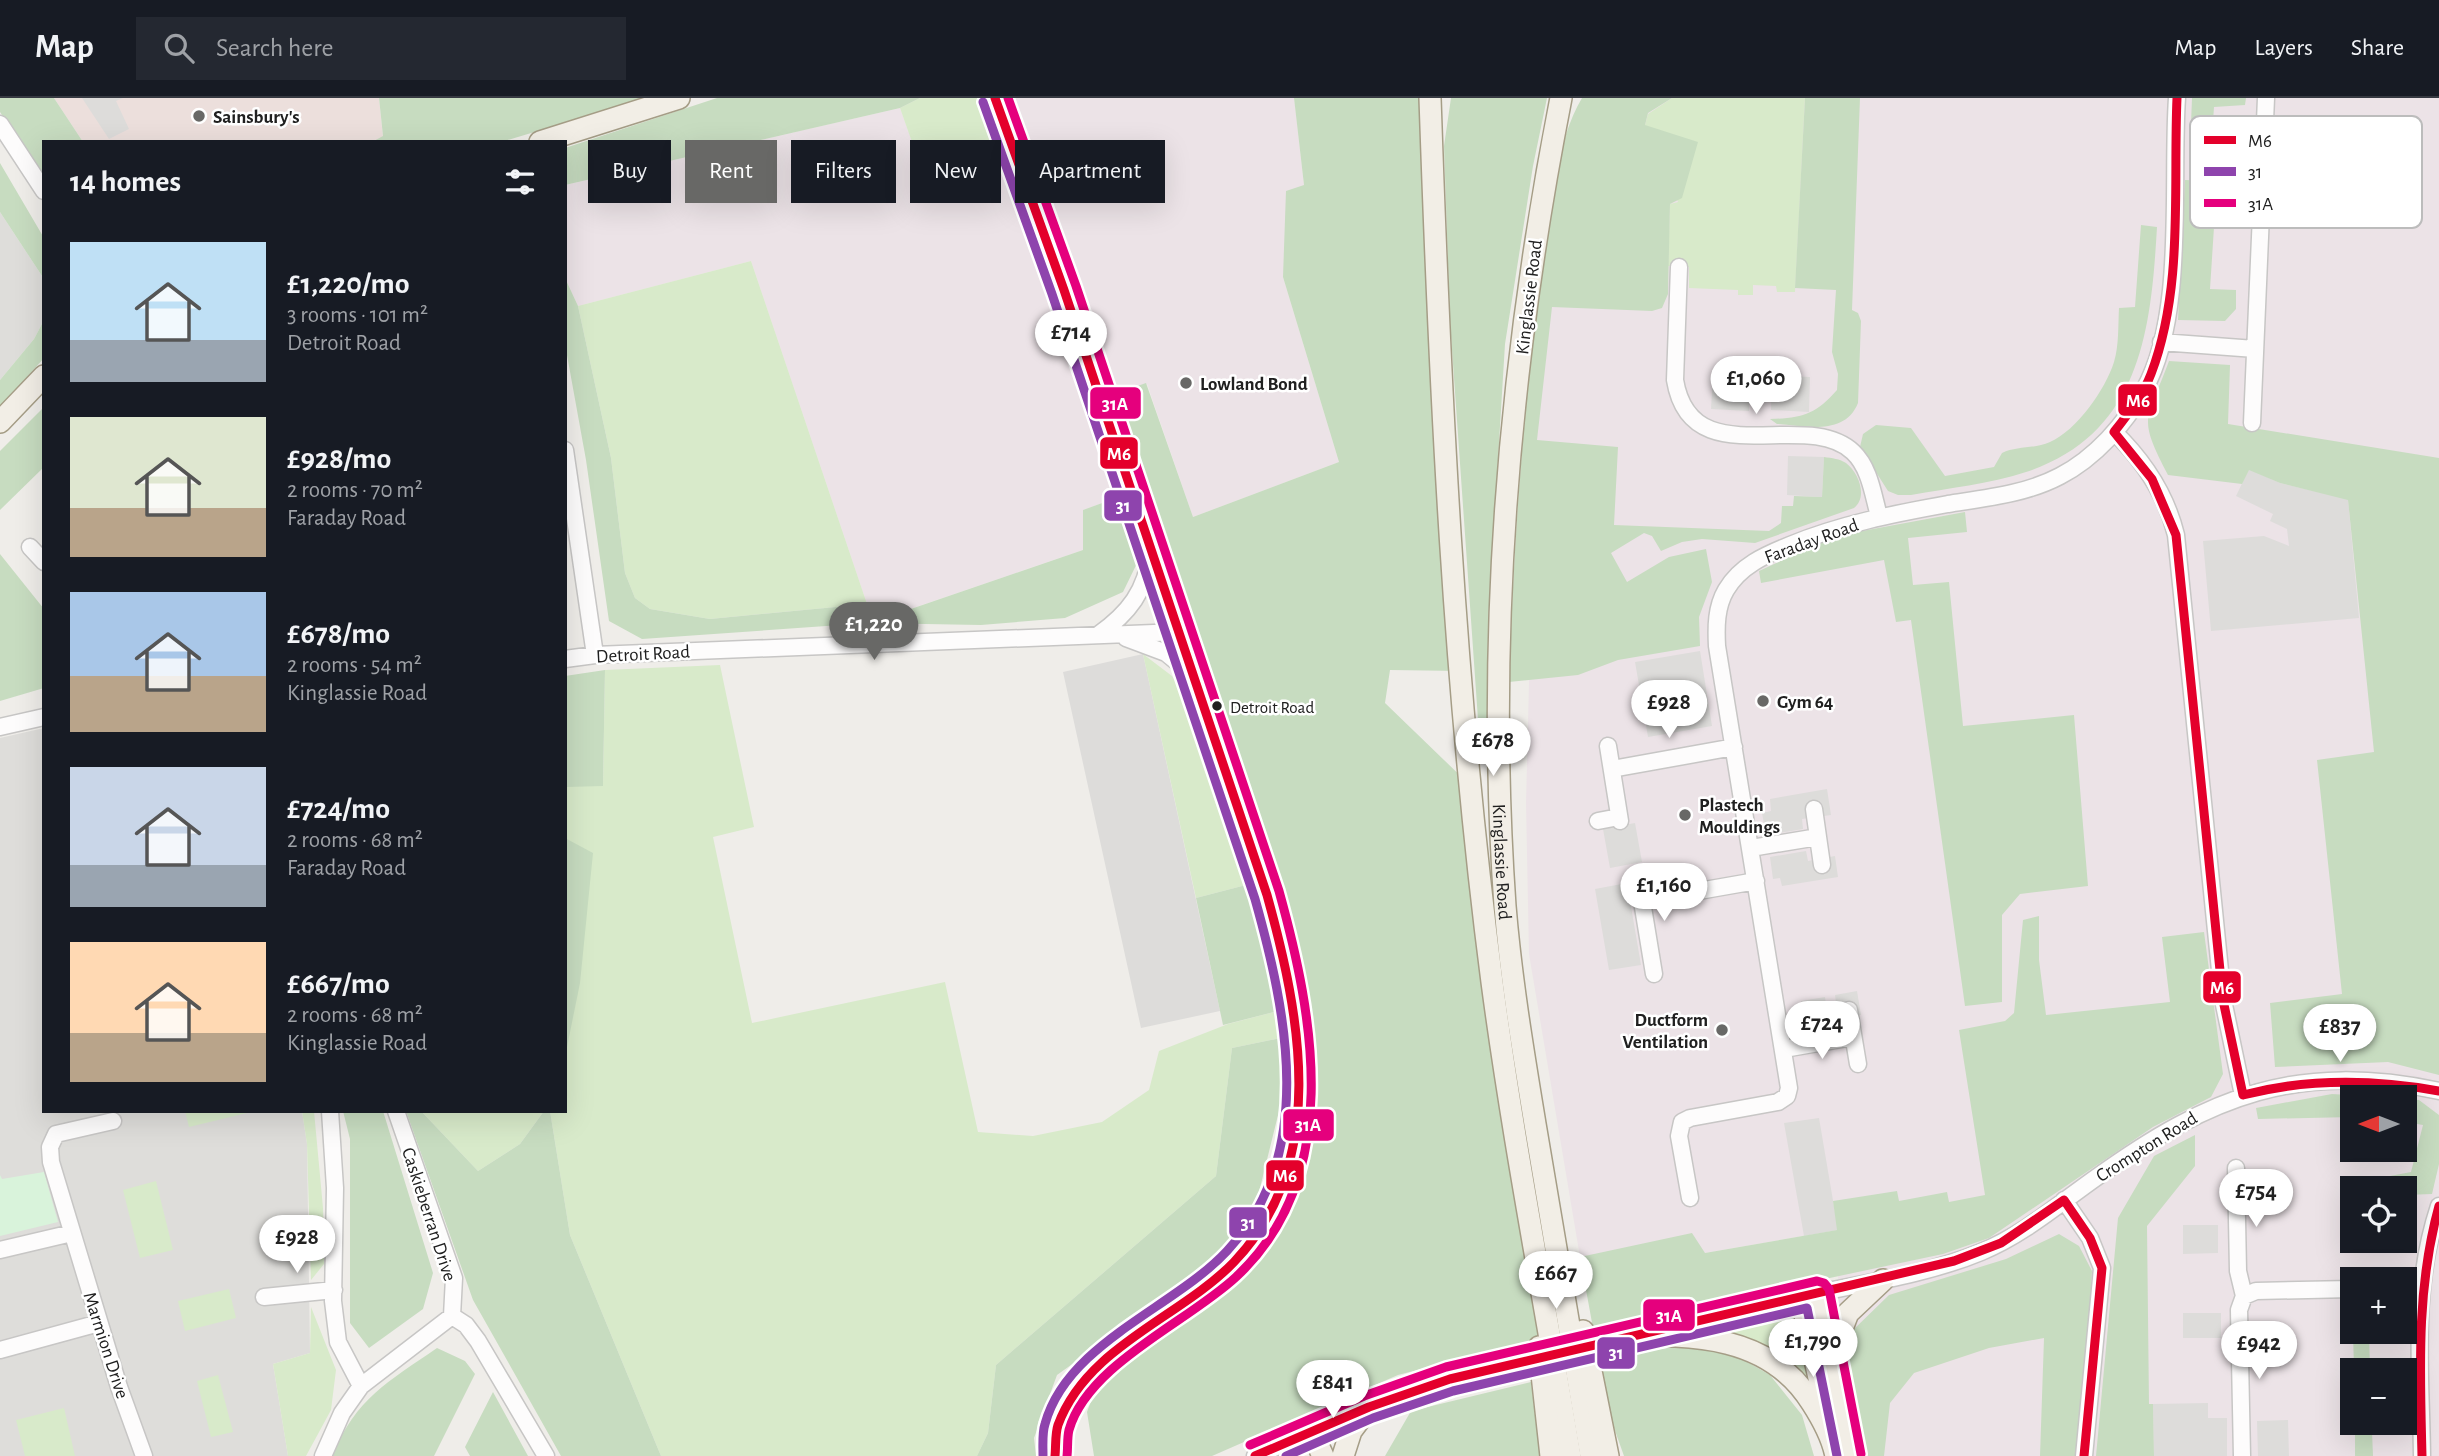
<!DOCTYPE html>
<meta charset="utf-8">
<style>
:root{--surface:#171b24;--page:#242831;--text:#f1f3f6;--muted:#9ea1a6;--line:#363941;--accent:#686866}
body{margin:0;font-family:"Alegreya Sans",sans-serif;background:var(--page);color:var(--text);height:100vh;display:flex;flex-direction:column;font-size:26px;white-space:nowrap}
*{box-sizing:border-box;margin:0}
p{font-size:23px;color:var(--muted)}
.icon{flex:none;width:38px;height:38px;fill:none;stroke:currentColor;stroke-width:2;stroke-linecap:round;stroke-linejoin:round}
.map{position:relative;flex:1;overflow:hidden}
.details{position:absolute;left:42px;top:42px;width:525px;height:973px;display:flex;flex-direction:column;background:var(--surface);border-radius:0px;box-shadow:0 7px 28px #0002}
.details>*{flex:none}
.guide{position:absolute;left:588px;top:42px;width:665px;height:63px;display:flex;gap:14px}
.needle{width:46px;rotate:270deg}
.buttons{position:absolute;left:2340px;top:987px;display:grid;gap:14px}
.buttons a{display:grid;place-items:center;width:77px;height:77px;border-radius:0px;background:var(--surface);box-shadow:0 7px 28px #0002;font-size:35px}
.price{position:absolute;translate:-50% -60px;padding:0 16px;border-radius:24px;background:#fff;color:#222;font-size:23px;line-height:46px;filter:drop-shadow(0 2px 4px #0008)}
.price::after{content:'';position:absolute;left:50%;top:42px;width:21px;height:16px;margin-left:-10px;background:inherit;clip-path:polygon(0 0,100% 0,50% 100%)}
.price.on{background:var(--accent);color:#fff}
ul{padding:0;list-style:none}
li{display:flex;align-items:center;gap:21px;height:175px;padding:0 28px}
li span{display:grid;place-items:center;flex:none;width:196px;height:140px;border-radius:0px;color:#555}
li>.icon{margin-inline-start:auto}
span .icon{width:84px;height:84px;fill:#fffc;stroke-width:1}
li b{font-size:30px}
h2{display:flex;justify-content:space-between;align-items:center;height:84px;padding:0 28px;font-size:30px}
.tag{padding:0 24px;border-radius:0px;background:var(--surface);box-shadow:0 7px 28px #0002;font-size:24px;line-height:63px}
.tag.on{background:var(--accent);color:#fff}
header{display:flex;align-items:center;gap:42px;box-sizing:border-box;height:98px;padding:0 35px;background:var(--surface);border-bottom:2px solid var(--line)}
header strong{font-size:33px}
nav{display:flex;gap:38px;margin-inline-start:auto;font-size:24px}
.search{width:490px;height:63px;background:var(--page);display:flex;align-items:center;gap:18px;box-sizing:border-box;padding:0 24px;border-radius:0px;color:var(--muted);font-size:26px}
.map>svg:first-child{display:block}
.residential{fill:#deddda}
.commercial{fill:#ecdfdc}
.industrial{fill:#ece3e7;fill-rule:evenodd}
.religious{fill:#dddcda}
.grass{fill:#d8eaca}
.forest{fill:#c7dcc0}
.park{fill:#d9f3db}
.lines{fill:none;stroke-linecap:round;stroke-linejoin:round}
.minor-casing{stroke:#c7c6c5;stroke-width:19}
.major-casing{stroke:#a59d86;stroke-width:24}
.minor{stroke:#fdfcfc;stroke-width:16}
.major{stroke:#f2eee6;stroke-width:21}
.minor-bridge-casing{stroke:#c7c6c5;stroke-width:19;stroke-linecap:butt}
.minor-bridge{stroke:#fdfcfc;stroke-width:16}
.bus-1-casing{stroke:#fff;stroke-width:14}
.bus-2-casing{stroke:#fff;stroke-width:14}
.bus-3-casing{stroke:#fff;stroke-width:14}
.bus-1{stroke:#e4002b;stroke-width:9}
.bus-2{stroke:#8e44ad;stroke-width:9}
.bus-3{stroke:#e5007d;stroke-width:9}
.poi-dot{fill:#686866;stroke:#fff;stroke-width:2.5}
.bus-dot{fill:#202020;stroke:#fff;stroke-width:2.5}
.labels{text-anchor:middle;stroke-width:5;stroke-linejoin:round;paint-order:stroke}
.bus-label{font-size:17px;fill:#202020;stroke:#fff;text-anchor:start}
.poi-label{font-size:19px;font-weight:bold;fill:#202020;stroke:#fff;text-anchor:start}
.street-label{font-size:19px;fill:#202020;stroke:#fff}
.key{fill:#fff;stroke:#bcbcbc;stroke-width:2}
.key-label{font-size:19px;fill:#202020}
.line-badge{stroke:#fff;stroke-width:2.5}
.badge-label{font-size:19px;text-anchor:middle;font-weight:bold;fill:#fff}
</style>
<header>
<strong>Map</strong>
<div class="search"><svg class="icon" aria-label="search" viewBox="0 0 24 24"><circle cx="10" cy="10" r="6"/><path d="M15 15l6 6"/></svg>Search here</div>
<nav><a>Map</a><a>Layers</a><a>Share</a></nav>
</header>
<div class="map">
<svg width="2439" height="1358" viewBox="0 0 2439 1358">
<rect width="100%" height="100%" fill="#efede9"/>
<path class="residential" d="M0,114L44,181V222L34,241L0,282Z
M44,630V1013H302L307,1046L310,1255L273,1266L288,1358H0V640Z"/>
<path class="commercial" d="M54,0H379L383,39L372,44H83Z"/>
<path class="industrial" d="M1012,0H1294L1304,87L1283,179L1339,364L1193,419L1147,286L1109,298Z
M1599,0H2439V1358H1861L1840,1261L1837,1132L1705,1155L1580,1159L1529,856L1526,705L1535,347L1557,154ZM2352,999H2404V1052H2352ZM2352,1090H2404V1143H2352ZM2352,1181H2404V1234H2352ZM2352,1272H2404V1325H2352Z
M900,10L919,63L998,39L1124,397L1083,412V452L869,525L867,506L751,163L578,208L565,180V87Z"/>
<path class="religious" d="M82,0H123L116,3L129,31L109,41Z
M1713,276L1750,277L1749,313L1711,311Z
M1772,277L1810,279L1809,314L1771,312Z
M1788,358L1824,359L1822,399L1787,397Z
M2249,371L2280,385L2348,401L2359,520L2211,533L2203,443L2264,438L2289,448L2287,431L2270,423L2273,416L2236,398Z
M1700,553L1712,628L1648,639L1635,564Z
M1143,556L1220,913L1141,930L1063,574Z
M1827,691L1831,717L1802,721L1803,731L1773,736L1765,732L1762,715L1771,713L1770,701Z
M1635,725L1642,764L1610,770L1603,731Z
M1806,753L1808,763L1835,758L1838,779L1782,788L1780,780L1773,781L1770,759Z
M1627,785L1641,867L1609,872L1595,791Z
M1857,893L1861,917L1835,921L1836,930L1800,937L1796,915L1803,914L1801,903L1825,899L1826,906L1836,905L1835,897Z
M1819,1020L1838,1132L1804,1138L1784,1025Z
M2278,1082V1111L2247,1112V1083Z
M2183,1127H2218V1155L2183,1156Z
M2183,1215H2221V1240H2183Z
M2208,1305V1320H2227V1358H2154L2153,1306Z
M2288,1322L2289,1358H2258L2257,1323Z"/>
<path class="grass" d="M920,0H984L998,39L919,64L900,10Z
M1672,0H1805L1795,194H1777L1776,188L1753,187V197H1738V192L1689,190V169L1668,168L1670,106L1678,104L1645,27L1648,16Z
M751,163L867,506L710,521L650,511L635,500L625,475L611,360L578,208Z
M1143,556L1172,578L1184,596L1246,787L1196,800Z
M720,567L754,729L713,739L752,925L945,884L978,1034L1033,1038L1102,1024L1149,992L1159,953L1228,926L1278,913L1281,940L1232,950L1216,1078L996,1267L988,1335L977,1358H661L570,1137L550,1013H565V679L567,688H603L605,572Z
M185,1013H247V1015L189,1029Z
M302,1013H314L323,1110L324,1166L311,1182L307,1046Z
M421,1013H544L520,1046L478,1073Z
M156,1083L173,1152L140,1160L123,1092Z
M229,1191L236,1220L185,1233L178,1203Z
M311,1209L336,1272L331,1312L306,1358H288L273,1266L310,1255Z
M1798,1217L1814,1294L1721,1236Z
M218,1277L233,1334L211,1339L197,1283Z
M64,1310L75,1358H25L16,1322Z"/>
<path class="forest" d="M0,0H54L83,44H44V82L0,14Z
M379,0H647L501,44H372L383,38Z
M717,0H920L900,10L565,87V50Z
M1294,0H1430L1461,573L1390,572L1385,605L1473,690L1519,1049L1538,1241L1398,1277L1212,1358H1094L1087,1314L1095,1292C1127,1253 1190,1215 1230,1180C1338,1090 1322,965 1294,841L1109,298L1146,285L1193,419L1339,364L1283,179L1286,93L1304,87Z
M1451,0H1547L1533,68L1505,246L1488,525L1487,652L1481,664L1450,223L1444,48Z
M1582,0H1672L1648,15L1645,27L1698,44L1682,100L1670,106L1668,196L1662,210L1652,213L1552,209L1537,342L1618,349L1614,427L1769,433L1781,425L1782,408H1793L1794,398L1822,399L1824,359C1832,360 1840,361 1846,365C1859,375 1868,399 1854,410L1755,445L1702,441L1682,444L1661,453L1652,438L1644,435L1611,455L1627,484L1669,459L1706,451L1712,484L1699,519L1700,548L1618,562L1578,577L1509,584C1514,442 1523,301 1544,160C1551,111 1556,43 1582,0Z
M1805,0H1860L1852,212L1858,215L1861,223L1858,305C1845,338 1805,328 1777,326L1770,321C1802,320 1815,317 1837,292L1838,276L1832,254L1836,192L1795,190Z
M2192,0H2246L2245,7L2214,9L2211,52H2190Z
M0,65L44,140V181L0,114Z
M2185,82L2217,83L2210,191L2236,192V211L2225,223L2178,222Z
M2141,127L2157,129C2151,232 2141,336 2026,374C1989,386 1949,390 1911,397H1898L1888,393L1860,349L1863,336L1876,327L1911,330L1945,378L1994,369L2002,355C2017,348 2034,351 2050,344C2077,332 2105,292 2114,264C2119,247 2118,228 2119,210L2135,209Z
M565,180L578,208L611,360L625,475L635,500L650,511L710,521L867,506L870,525L1083,452V412L1124,397L1143,453L1123,494L1065,520L981,527L869,525L642,541L609,523L586,362L565,246Z
M44,222V260L0,309V282L34,241Z
M2169,263L2230,267L2228,326L2439,360V977L2388,964L2275,969L2270,905L2342,896L2317,662L2374,654L2348,402L2280,385L2249,372L2242,386L2168,377C2136,316 2147,323 2169,263Z
M44,309V369L0,412V353Z
M1965,414L1967,434L1908,440L1913,487L1949,484L1963,628L2074,617L2088,788L2020,796L2002,817V904L1965,908L1911,522L1896,524L1884,462L1761,485L1759,473L1835,438Z
M0,456L44,511V590L0,603Z
M605,572L603,688L567,689L565,578Z
M565,740L593,755L580,885L565,959Z
M1246,787L1278,913L1223,927L1196,800Z
M2039,818V862L2046,917L2170,904L2162,839L2204,834L2223,976L2211,999L2153,1029L1989,1140L1943,1156L1593,1230L1580,1159L1692,1135L1705,1155L1837,1132L1833,1103L1897,1093L1899,1103L1947,1094L1949,1104L1985,1097L1959,932L2005,923L2014,915L2023,822Z
M1281,940V1005L1258,1098L1212,1166L1057,1277L1034,1340L1036,1358H977L988,1335L996,1267L1216,1078L1232,950Z
M2332,996L2381,999H2352V1019L2258,1021L2256,1010Z
M2405,1001L2419,1002L2439,1017V1066L2432,1096L2405,1097L2404,1090H2391L2390,1078L2411,1074L2423,1027L2405,1024Z
M343,1013H383L433,1175L423,1211L369,1250L350,1225V1041Z
M406,1013H421L478,1073L520,1046L544,1013H550L570,1137L661,1358H561L473,1202Z
M2195,1037V1068L2147,1128L2149,1306H2153L2154,1358H2096L2118,1120L2154,1058Z
M2059,1136L2079,1148L2092,1173L2085,1296L2076,1358H2040L2044,1240L1989,1250L1914,1275L1890,1305L1884,1358H1861L1840,1261L1851,1234L1889,1197L2006,1161Z
M2353,1234H2369L2370,1272H2354Z
M1687,1247L1730,1254L1770,1277L1802,1317L1814,1358H1624L1613,1327L1601,1270L1641,1254Z
M437,1250L465,1263L475,1276L434,1358H332C356,1300 388,1284 437,1250Z
M1531,1284L1540,1358H1385L1411,1313Z
M493,1294L528,1358H470L465,1349Z
M2355,1325H2364V1333H2372L2373,1358H2355Z"/>
<path class="park" d="M44,1074L58,1124L0,1138V1077L2,1081Z"/>
<g class="lines">
<g class="minor-casing">
<path id="minor" d="M995,0L1064,192L1267,797C1294,889 1320,1016 1275,1105C1261,1132 1243,1158 1220,1177C1171,1221 1043,1279 1055,1358
M0,26L44,93
M1679,169L1675,282C1691,379 1805,309 1853,354C1870,370 1873,397 1879,418
M2161,244L2255,251
M2252,325L2266,0
M2114,334C2144,363 2166,396 2176,437L2223,902L2243,997
M565,352L595,557
M30,449L44,464
M1098,537C1129,515 1146,493 1151,454
M1126,540L1166,555L1194,578
M565,561L595,557L1179,534
M0,629L44,619
M1608,648L1620,723
M1612,671L1734,649
M1814,711L1822,767
M1598,723L1619,719
M1751,750L1818,739
M1638,779L1654,876
M1642,803L1756,783
M1849,912L1858,966
M1784,951L1853,939
M330,1013L335,1090L333,1203L338,1244L361,1288
M396,1013L454,1180L452,1218
M113,1023L56,1036L50,1049L51,1064L119,1289L144,1358
M2236,1070L2238,1173L2244,1198L2239,1212L2242,1358
M1690,1100L1679,1038L1682,1024L1690,1020L1778,1004L1787,998L1789,990L1717,548C1716,529 1716,509 1726,492C1740,468 1765,457 1790,447C1841,426 1893,416 1948,406C1986,400 2026,396 2060,378C2095,360 2125,326 2144,292C2186,217 2171,85 2177,0
M2064,1102L2090,1140L2102,1170L2084,1358
M0,1152L72,1135
M2244,1198L2256,1193L2352,1191
M264,1199L334,1192
M452,1218L466,1227L478,1243L546,1358
M1651,1232C1709,1219 1768,1205 1827,1193C1878,1183 1933,1174 1981,1154C2023,1137 2060,1105 2097,1079C2210,998 2298,963 2439,993
M0,1252L99,1225
M323,1358L342,1315L361,1288L452,1218
M1255,1358L1409,1293L1493,1269
M2422,1358C2421,1270 2411,1193 2439,1108"/>
</g>
<g class="major-casing">
<g id="major">
<path d="M1430,0C1440,295 1454,591 1492,884C1513,1042 1544,1200 1570,1358"/>
<path id="s1" d="M1561,0C1509,265 1486,538 1505,808C1511,881 1523,953 1535,1026C1553,1136 1572,1247 1591,1358"/>
<path d="M540,44L679,0"/>
<path d="M0,324L44,278"/>
<path d="M1817,1195L1849,1358"/>
<path d="M1801,1199L1825,1307"/>
<path d="M1583,1233L1608,1358"/>
<path d="M1621,1238C1693,1236 1770,1237 1812,1305C1823,1322 1832,1338 1836,1358"/>
<path d="M1539,1249L1551,1358"/>
<path d="M1831,1259L1848,1215L1883,1182"/>
<path d="M1312,1334L1323,1358"/>
<path d="M1343,1358L1351,1333L1369,1309"/>
</g>
</g>
<use href="#minor" class="minor"/>
<use href="#major" class="major"/>
<g class="minor-bridge-casing">
<path id="minor-bridge" d="M1493,1269L1621,1238"/>
</g>
<use href="#minor-bridge" class="minor-bridge"/>
<g class="bus-1-casing">
<path id="bus-1" d="M995,0L1064,192L1267,797C1300,916 1330,1064 1234,1164C1180,1220 1087,1248 1058,1327C1055,1336 1056,1348 1055,1358
M2177,0C2173,91 2184,189 2151,276C2143,297 2128,316 2114,334L2152,381L2176,437L2223,902L2243,997C2308,980 2373,981 2439,993
M1255,1358L1369,1309L1450,1281L1954,1163L2001,1145L2064,1102L2090,1140L2102,1170L2084,1358
M2422,1358C2420,1273 2416,1191 2439,1108"/>
</g>
<g class="bus-2-casing">
<path id="bus-2" d="M983,4L1052,196L1255,801C1287,915 1317,1057 1227,1153C1174,1210 1067,1245 1045,1326C1042,1335 1043,1347 1043,1357
M1286,1358L1373,1320L1453,1293L1807,1210L1837,1358"/>
</g>
<g class="bus-3-casing">
<path id="bus-3" d="M1008,0L1076,188L1279,793C1314,919 1344,1079 1236,1179C1188,1224 1088,1266 1069,1332C1067,1340 1068,1350 1067,1358
M1250,1347L1364,1298L1446,1269L1817,1183L1824,1185L1829,1191L1861,1356"/>
</g>
<use href="#bus-1" class="bus-1"/>
<use href="#bus-2" class="bus-2"/>
<use href="#bus-3" class="bus-3"/>
</g>
<g class="poi-dot">
<circle cx="199" cy="18" r="7"/>
<circle cx="1186" cy="285" r="7"/>
<circle cx="1763" cy="603" r="7"/>
<circle cx="1685" cy="717" r="7"/>
<circle cx="1722" cy="932" r="7"/>
</g>
<circle class="bus-dot" cx="1217" cy="608" r="6"/>
<g class="labels">
<g class="bus-label">
<text x="1230" y="615">Detroit Road</text>
</g>
<g class="poi-label">
<text x="213" y="25">Sainsbury's</text>
<text x="1200" y="292">Lowland Bond</text>
<text x="1777" y="610">Gym 64</text>
<text x="1699" y="713">Plastech<tspan x="1699" dy="22">Mouldings</tspan></text>
<text x="1708" y="928" text-anchor="end">Ductform<tspan x="1708" dy="22">Ventilation</tspan></text>
</g>
<g class="street-label">
<text transform="translate(1528 199) rotate(-83)" y="7">Kinglassie Road</text>
<text transform="translate(1811 442) rotate(-20)" y="7">Faraday Road</text>
<text transform="translate(643 555) rotate(-3)" y="7">Detroit Road</text>
<text dy="7" stroke="none"><textPath href="#s1" startOffset="768">Kinglassie Road</textPath></text>
<text transform="translate(2146 1048) rotate(-32)" y="7">Crompton Road</text>
<text transform="translate(430 1116) rotate(72)" y="7">Caskieberran Drive</text>
<text transform="translate(107 1247) rotate(72)" y="7">Marmion Drive</text>
</g>
</g>
<rect x="2190" y="18" width="232" height="112" rx="10" class="key"/>
<rect x="2204" y="38" width="32" height="8" fill="#e4002b"/>
<rect x="2204" y="69" width="32" height="9" fill="#8e44ad"/>
<rect x="2204" y="101" width="32" height="8" fill="#e5007d"/>
<g class="key-label">
<text x="2248" y="49">M6</text>
<text x="2248" y="80">31</text>
<text x="2248" y="112">31A</text>
</g>
<g class="line-badge">
<rect x="2117" y="285" width="41" height="34" rx="7" fill="#e4002b"/>
<rect x="1089" y="288" width="53" height="34" rx="7" fill="#e5007d"/>
<rect x="1099" y="338" width="40" height="34" rx="7" fill="#e4002b"/>
<rect x="1103" y="391" width="40" height="33" rx="7" fill="#8e44ad"/>
<rect x="2202" y="872" width="40" height="34" rx="7" fill="#e4002b"/>
<rect x="1282" y="1010" width="53" height="34" rx="7" fill="#e5007d"/>
<rect x="1265" y="1061" width="40" height="33" rx="7" fill="#e4002b"/>
<rect x="1228" y="1108" width="40" height="33" rx="7" fill="#8e44ad"/>
<rect x="1642" y="1200" width="54" height="34" rx="7" fill="#e5007d"/>
<rect x="1596" y="1238" width="40" height="34" rx="7" fill="#8e44ad"/>
</g>
<g class="badge-label">
<text x="2138" y="309">M6</text>
<text x="1115" y="312">31A</text>
<text x="1119" y="362">M6</text>
<text x="1123" y="414">31</text>
<text x="2222" y="896">M6</text>
<text x="1308" y="1033">31A</text>
<text x="1285" y="1084">M6</text>
<text x="1248" y="1131">31</text>
<text x="1669" y="1224">31A</text>
<text x="1616" y="1261">31</text>
</g>
</svg>
<div class="buttons">
<a><svg class="needle" viewBox="-14 -14 28 28"><path d="M0-13l5 13h-10z" fill="#e53935"/><path d="M0 13l5-13h-10z" fill="#9ea1a6"/></svg></a>
<a><svg class="icon" aria-label="locate" viewBox="0 0 24 24"><circle cx="12" cy="12" r="6"/><path d="M12 2v4M12 18v4M2 12h4M18 12h4"/></svg></a>
<a>+</a>
<a>−</a>
</div>
<b class="price" style="left:1071px;top:272px">£714</b>
<b class="price" style="left:1756px;top:318px">£1,060</b>
<b class="price on" style="left:874px;top:564px">£1,220</b>
<b class="price" style="left:1669px;top:642px">£928</b>
<b class="price" style="left:1493px;top:680px">£678</b>
<b class="price" style="left:1664px;top:825px">£1,160</b>
<b class="price" style="left:1822px;top:963px">£724</b>
<b class="price" style="left:2340px;top:966px">£837</b>
<b class="price" style="left:2256px;top:1131px">£754</b>
<b class="price" style="left:297px;top:1177px">£928</b>
<b class="price" style="left:1556px;top:1213px">£667</b>
<b class="price" style="left:1813px;top:1281px">£1,790</b>
<b class="price" style="left:2259px;top:1283px">£942</b>
<b class="price" style="left:1333px;top:1322px">£841</b>
<div class="guide">
<a class="tag">Buy</a>
<a class="tag on">Rent</a>
<a class="tag">Filters</a>
<a class="tag">New</a>
<a class="tag">Apartment</a>
</div>
<section class="details">
<h2>14 homes<svg class="icon" aria-label="filters" viewBox="0 0 24 24"><path d="M4 7h16M4 17h16"/><circle cx="9" cy="7" r="2"/><circle cx="15" cy="17" r="2"/></svg></h2>
<ul>
<li><span style="background:linear-gradient(#bfe0f5 70%,#9aa5b1 0)"><svg class="icon" aria-label="home" viewBox="0 0 24 24"><path d="M3 11l9-7 9 7M6 9v11h12V9"/></svg></span><div><b>£1,220/mo</b><p>3 rooms · 101 m²</p><p>Detroit Road</p></div></li>
<li><span style="background:linear-gradient(#dfe7d0 65%,#b9a48a 0)"><svg class="icon" aria-label="home" viewBox="0 0 24 24"><path d="M3 11l9-7 9 7M6 9v11h12V9"/></svg></span><div><b>£928/mo</b><p>2 rooms · 70 m²</p><p>Faraday Road</p></div></li>
<li><span style="background:linear-gradient(#a9c7e8 60%,#b9a48a 0)"><svg class="icon" aria-label="home" viewBox="0 0 24 24"><path d="M3 11l9-7 9 7M6 9v11h12V9"/></svg></span><div><b>£678/mo</b><p>2 rooms · 54 m²</p><p>Kinglassie Road</p></div></li>
<li><span style="background:linear-gradient(#c9d6e8 70%,#9aa5b1 0)"><svg class="icon" aria-label="home" viewBox="0 0 24 24"><path d="M3 11l9-7 9 7M6 9v11h12V9"/></svg></span><div><b>£724/mo</b><p>2 rooms · 68 m²</p><p>Faraday Road</p></div></li>
<li><span style="background:linear-gradient(#ffd9b3 65%,#b9a48a 0)"><svg class="icon" aria-label="home" viewBox="0 0 24 24"><path d="M3 11l9-7 9 7M6 9v11h12V9"/></svg></span><div><b>£667/mo</b><p>2 rooms · 68 m²</p><p>Kinglassie Road</p></div></li>
</ul>
</section>
</div>
